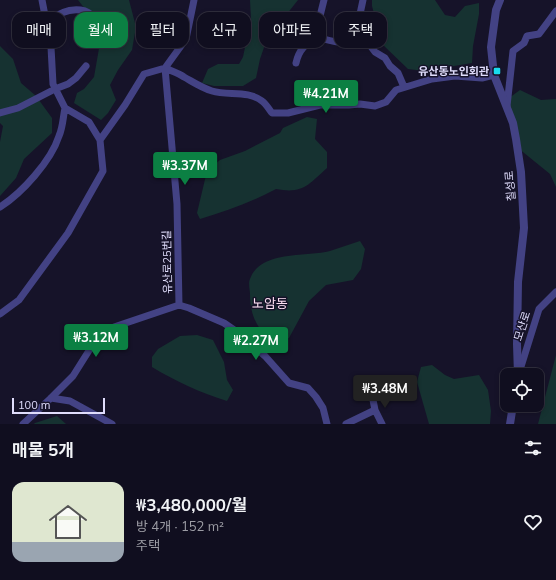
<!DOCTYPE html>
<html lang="ko">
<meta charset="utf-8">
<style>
:root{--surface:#100e1f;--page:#1e1c2c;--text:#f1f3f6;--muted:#9c9ca4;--line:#302e3d;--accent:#0b8043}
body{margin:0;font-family:Mulish,"Noto Sans KR",sans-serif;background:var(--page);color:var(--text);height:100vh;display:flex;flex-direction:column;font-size:15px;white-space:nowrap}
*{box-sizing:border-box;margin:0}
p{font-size:13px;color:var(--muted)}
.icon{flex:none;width:22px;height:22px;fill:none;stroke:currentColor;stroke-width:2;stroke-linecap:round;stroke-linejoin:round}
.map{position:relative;height:424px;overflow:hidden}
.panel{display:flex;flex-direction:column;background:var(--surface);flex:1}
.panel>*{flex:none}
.hud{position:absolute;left:12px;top:12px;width:532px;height:36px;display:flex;gap:8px}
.controls{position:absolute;left:500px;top:368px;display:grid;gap:8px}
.controls a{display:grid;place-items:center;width:44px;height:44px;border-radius:8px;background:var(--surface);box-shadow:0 2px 6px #0003,0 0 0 1px var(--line);font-size:20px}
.scale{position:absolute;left:12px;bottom:10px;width:93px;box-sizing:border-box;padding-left:4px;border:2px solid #e0ddfc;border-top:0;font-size:11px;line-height:14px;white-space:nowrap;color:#e0ddfc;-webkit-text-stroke:3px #161329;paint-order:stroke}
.price{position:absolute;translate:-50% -34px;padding:0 9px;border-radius:4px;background:var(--accent);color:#fff;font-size:13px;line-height:26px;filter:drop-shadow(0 1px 2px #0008)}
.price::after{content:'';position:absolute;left:50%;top:24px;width:12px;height:9px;margin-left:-6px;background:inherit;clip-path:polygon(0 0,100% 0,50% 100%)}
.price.current{background:#222;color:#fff}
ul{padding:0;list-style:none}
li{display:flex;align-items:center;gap:12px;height:100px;padding:0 12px}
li+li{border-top:1px solid var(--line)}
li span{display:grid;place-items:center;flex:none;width:112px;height:80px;border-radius:12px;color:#555}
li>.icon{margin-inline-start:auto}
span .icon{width:48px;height:48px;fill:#fffc;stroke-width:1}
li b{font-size:17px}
h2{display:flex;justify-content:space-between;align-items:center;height:48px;padding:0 12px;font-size:17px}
.pill{padding:0 14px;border-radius:12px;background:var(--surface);box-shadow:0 2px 6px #0003,0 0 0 1px var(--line);font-size:14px;line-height:36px}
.pill.current{background:var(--accent);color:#fff}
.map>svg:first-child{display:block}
.green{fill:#163231}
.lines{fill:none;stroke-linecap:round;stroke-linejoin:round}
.minor{stroke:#434284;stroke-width:7}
.tertiary{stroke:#434284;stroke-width:8}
.poi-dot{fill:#19dbed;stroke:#161329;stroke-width:1.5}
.labels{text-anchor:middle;stroke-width:3;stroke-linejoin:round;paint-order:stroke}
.poi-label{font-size:11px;font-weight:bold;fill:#e0ddfc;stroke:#161329;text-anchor:end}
.street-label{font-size:11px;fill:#e0ddfc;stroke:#161329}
.quarter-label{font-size:13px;fill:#fcdff2;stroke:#161329}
</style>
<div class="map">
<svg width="556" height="424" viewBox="0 0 556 424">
<rect width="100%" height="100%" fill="#161329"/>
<path class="green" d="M78,0H129L136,27L132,50L118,70L110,85L116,100L108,113L101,120L74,103L77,93L84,89L94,77L101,37L96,23Z
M250,0H298L267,39L260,59L256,78L243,86H214L202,83L208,69L218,64H239L243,57L251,19Z
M372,0H435L445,15L455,17L465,6L479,3V14L473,46L472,63L424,71L408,69L382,44L372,6Z
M0,46L13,59L21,83L36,96L52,118V133L24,159L16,178L0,196V142L3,126L0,123Z
M520,90L541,100L556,99V187L550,174L518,148L508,106L509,98Z
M307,117L317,119L315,139L327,152V168C308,185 303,194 276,189C252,202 226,211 200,219L197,213L207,171L220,160L245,151L280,133L283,128Z
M360,241L365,249L361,269L353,280L326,285L309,301L289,338L269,341C256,326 250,314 250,294C250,290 248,283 250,279C260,250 307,257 330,251C340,248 350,244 360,241Z
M197,335L213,340L224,362L227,380L233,390L227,401C201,393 175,381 152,367V357L158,349L180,336Z
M556,355V424H538Z
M432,365L445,375L454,379L479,375L488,390L491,411L490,424H429L417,382L421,367Z
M57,416L66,424H34L35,423Z"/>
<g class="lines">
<path class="minor" d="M324,0L316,32L317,37C327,40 336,43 346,43C355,44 360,41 369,44
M363,0L360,14L368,36L369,44L375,52L385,58L390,66L398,73L404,87
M46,22C69,5 97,2 100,37
M296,63C299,49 306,44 317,37
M507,106L513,51L524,43L527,36L539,34L556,11
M0,113L18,108L55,89L68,84L76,78L86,66
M100,140L125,105L144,74L165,68L186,39L194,0
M0,207C22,193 51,161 59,136C63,127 63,117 65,108
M179,305L177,204L165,68C171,71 178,73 184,77C193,82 202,88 212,91C228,96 248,90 262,101C266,104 269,109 272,113H288L320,105H349L360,104L375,106L386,102L396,90L432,79L455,76L482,78L494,75
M179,305L189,308L224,323L237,332L265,356L289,383L308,388L316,397L323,408L327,424
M0,314L19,300L68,233L103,171L100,140L89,122L65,108L53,84L51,47L42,0
M519,373L539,309L556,292
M51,398L70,401L112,424
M373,400L375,410L382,424
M23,424L51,398L73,376L95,341L114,327L179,305
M346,424L375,410"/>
<path class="tertiary" d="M500,0L496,10L491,47L494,75L513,123L516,139L521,172L524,228L518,282L517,344L518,375
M510,424L513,405"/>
</g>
<rect class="poi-dot" x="493" y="67" width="8" height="8" rx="2"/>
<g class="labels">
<g class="poi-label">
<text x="489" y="75">유산동노인회관</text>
</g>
<g class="street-label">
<text transform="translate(510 186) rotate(-95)" y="4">칠성로</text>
<text transform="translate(167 262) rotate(-91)" y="4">유산로25번길</text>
<text transform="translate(522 326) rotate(-72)" y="4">모산로</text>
</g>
<g class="quarter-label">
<text x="270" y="308">노암동</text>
</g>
</g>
</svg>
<div class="controls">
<a><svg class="icon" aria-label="locate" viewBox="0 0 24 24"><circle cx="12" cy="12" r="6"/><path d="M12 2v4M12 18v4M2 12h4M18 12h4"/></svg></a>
</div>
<div class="scale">100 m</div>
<b class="price" style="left:326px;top:114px">₩4.21M</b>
<b class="price" style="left:185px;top:186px">₩3.37M</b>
<b class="price" style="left:96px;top:358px">₩3.12M</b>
<b class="price" style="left:256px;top:361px">₩2.27M</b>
<b class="price current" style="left:385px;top:409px">₩3.48M</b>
<div class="hud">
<a class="pill">매매</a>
<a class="pill current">월세</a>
<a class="pill">필터</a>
<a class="pill">신규</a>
<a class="pill">아파트</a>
<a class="pill">주택</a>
</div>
</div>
<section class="panel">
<h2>매물 5개<svg class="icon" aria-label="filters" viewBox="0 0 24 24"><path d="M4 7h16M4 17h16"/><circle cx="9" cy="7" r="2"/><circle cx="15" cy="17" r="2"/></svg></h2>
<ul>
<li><span style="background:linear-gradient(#dfe7d0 75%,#9aa5b1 0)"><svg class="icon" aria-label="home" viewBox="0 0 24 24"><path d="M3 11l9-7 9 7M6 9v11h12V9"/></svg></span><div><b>₩3,480,000/월</b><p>방 4개 · 152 m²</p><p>주택</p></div><svg class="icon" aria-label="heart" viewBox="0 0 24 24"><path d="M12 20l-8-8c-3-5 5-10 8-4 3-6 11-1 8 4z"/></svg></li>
</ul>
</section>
